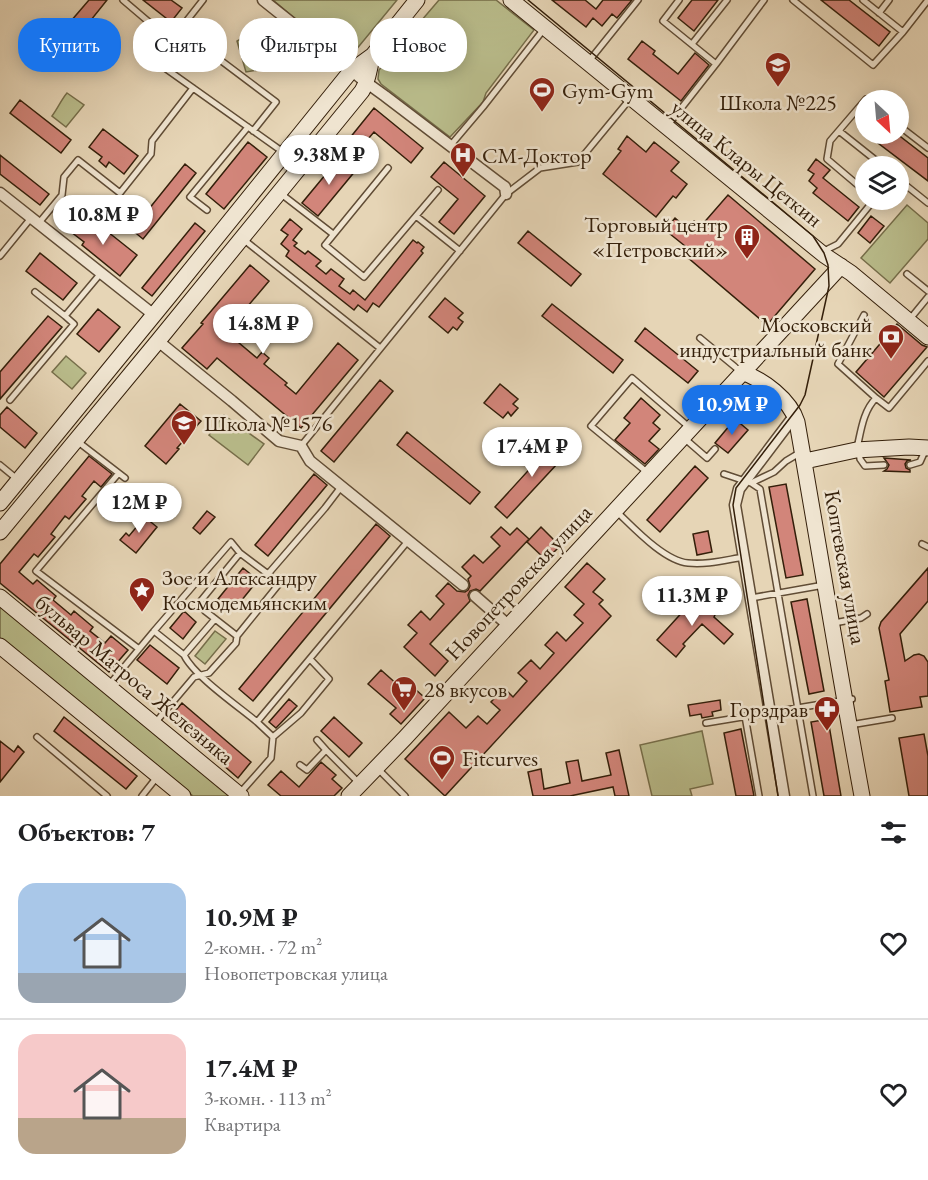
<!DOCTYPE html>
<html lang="ru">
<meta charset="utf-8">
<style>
:root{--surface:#fff;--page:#f6f6f6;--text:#202124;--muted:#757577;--line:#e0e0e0;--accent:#1a73e8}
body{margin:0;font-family:"EB Garamond",serif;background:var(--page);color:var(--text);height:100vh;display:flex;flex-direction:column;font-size:22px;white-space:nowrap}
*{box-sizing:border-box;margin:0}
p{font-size:20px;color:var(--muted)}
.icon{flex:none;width:33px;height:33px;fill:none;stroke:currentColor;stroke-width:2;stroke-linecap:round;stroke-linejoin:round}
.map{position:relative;height:796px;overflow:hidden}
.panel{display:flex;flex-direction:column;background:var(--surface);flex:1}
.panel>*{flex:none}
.guide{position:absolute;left:18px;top:18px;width:600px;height:54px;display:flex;gap:12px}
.needle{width:39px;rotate:154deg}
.fabs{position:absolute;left:855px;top:90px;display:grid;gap:12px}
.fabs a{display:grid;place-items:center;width:54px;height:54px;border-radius:50%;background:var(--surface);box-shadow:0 3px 15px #0003;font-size:30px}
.price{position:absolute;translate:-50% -51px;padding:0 14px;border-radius:21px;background:#fff;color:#222;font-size:20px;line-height:39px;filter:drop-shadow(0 2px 3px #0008)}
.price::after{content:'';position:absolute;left:50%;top:36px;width:18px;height:14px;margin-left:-9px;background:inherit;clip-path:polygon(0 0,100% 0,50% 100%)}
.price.active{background:var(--accent);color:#fff}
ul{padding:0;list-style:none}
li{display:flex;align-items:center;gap:18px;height:150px;padding:0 18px}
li+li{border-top:2px solid var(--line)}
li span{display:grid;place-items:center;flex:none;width:168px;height:120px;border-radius:18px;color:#555}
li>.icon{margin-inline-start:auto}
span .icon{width:72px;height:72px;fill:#fffc;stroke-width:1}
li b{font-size:26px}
h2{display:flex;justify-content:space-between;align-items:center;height:72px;padding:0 18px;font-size:26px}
.chip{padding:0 21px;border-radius:24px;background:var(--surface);box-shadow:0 3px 15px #0003;font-size:21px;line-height:54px}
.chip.active{background:var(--accent);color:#fff}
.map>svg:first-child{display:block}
.green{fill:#b9bc8b;stroke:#766e4a;stroke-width:1.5}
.building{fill:#d2857a;stroke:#341f0a;stroke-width:1.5}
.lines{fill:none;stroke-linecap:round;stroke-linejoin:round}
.lane-casing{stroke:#604c35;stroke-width:8}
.street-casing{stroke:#604c35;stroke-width:13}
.secondary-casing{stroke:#341f0a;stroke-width:17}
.lane{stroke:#efe4d0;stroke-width:5}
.street{stroke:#efe4d0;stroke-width:10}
.secondary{stroke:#efe4d0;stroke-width:15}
.tram{stroke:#341f0a;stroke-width:1.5}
.labels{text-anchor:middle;stroke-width:5;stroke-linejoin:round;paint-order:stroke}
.poi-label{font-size:22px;fill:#341f0a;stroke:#efe4d0;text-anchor:start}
.street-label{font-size:22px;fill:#341f0a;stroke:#efe4d0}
</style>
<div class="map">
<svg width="928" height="796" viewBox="0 0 928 796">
<rect width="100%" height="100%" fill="#e6d5b6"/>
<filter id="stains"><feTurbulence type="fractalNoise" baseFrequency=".00333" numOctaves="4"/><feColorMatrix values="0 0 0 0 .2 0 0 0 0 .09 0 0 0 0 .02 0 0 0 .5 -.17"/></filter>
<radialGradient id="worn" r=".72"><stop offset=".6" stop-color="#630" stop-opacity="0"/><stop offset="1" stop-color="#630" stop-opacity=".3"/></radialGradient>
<path class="green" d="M273,0H397L346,62Z
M439,0H496L534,30L486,93L483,102L450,137L381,84L378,79L379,70Z
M242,38L273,54L270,68L246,72L237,41Z
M67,93L84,105L66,127L52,116C58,108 61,100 67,93Z
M907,205L928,223V239L890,283L861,258Z
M66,356L86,373L72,389L52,372Z
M224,415L264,444L248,465L209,435Z
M0,604L235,796H193L0,639Z
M215,631L226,639L205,664L195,656Z
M702,731L713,784L690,789L692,796H652L640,745Z"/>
<path class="building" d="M89,0H107L83,30L71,21Z
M143,0H171L182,8L171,22Z
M552,0H585L596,9L603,0H632L617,18L612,14L602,26L593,18L586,27Z
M692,0H718L694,31L678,18Z
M821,0H849L890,32L879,46Z
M642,41L655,51L653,54L678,74L695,53L709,65L681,101L628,59Z
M20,100L71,140L61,153L10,113Z
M374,108L423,148L411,163L374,132L356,153L345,144Z
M103,129L138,156L124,174L109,162L106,167L99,161L102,157L89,147Z
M866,134H897L928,158V181Z
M627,136L646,152L654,142L679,162L671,171L687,184L676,198L673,196L656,217L603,174L621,151L618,149Z
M248,142L267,157L224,209L206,194Z
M0,155L49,194L40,205L0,174Z
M340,157L356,170L318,216L302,203Z
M816,159L830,170L823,178L859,207L848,221L813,193L817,188L809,181L814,174L808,170Z
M444,162L485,196L454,234L439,222L458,199L431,177Z
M185,164L196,173L143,239L132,230Z
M728,195L815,269L767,325L680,251L685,246L665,230L675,218L688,229L694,221L701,226Z
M78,216L94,230L98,224L137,255L120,276L82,245L84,242L67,229Z
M871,216L884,226L870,243L858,233Z
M290,219L302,229L293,240L297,243L294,246L305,254L308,251L321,261L316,266L326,274L331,269L344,279L339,286L350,294L353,290L365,300L413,240L417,243L418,242L424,247L421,251L423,253L379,307L373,303L367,312L358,305L354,310L286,256L289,251L281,244L288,235L281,230Z
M195,223L205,231L152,296L142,288Z
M528,231L581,274L571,286L518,243Z
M40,253L77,283L63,300L26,271Z
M250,265L269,281L226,332L257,358L262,352L269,358L264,364L287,383L285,385L296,394L338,343L358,360L301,428L217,358L207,369L182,348L203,324L201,323Z
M445,298L463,313L458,318L463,322L457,330L453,327L448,333L429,317Z
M552,304L623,360L613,373L542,316Z
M98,309L120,327L99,352L77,334Z
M48,316L62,327L0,399V372Z
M897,324L922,345L927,347L884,397L856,372Z
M645,328L698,371L688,383L635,341Z
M380,380L393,391L334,462L321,451Z
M500,384L518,399L513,404L518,408L511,416L508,412L503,418L484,403Z
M641,398L660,415L653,423L660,429L649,441L659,449L645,464L615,440L630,423L624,418Z
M180,404L201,421L177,448L179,449L166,464L145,446Z
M7,407L37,433L25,448L0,427V415Z
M735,419L748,430L728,453L715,443Z
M407,432L480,492L470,504L397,445Z
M557,439L570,450L507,518L495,507Z
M89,456L112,474L101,487L94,481L82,496L86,499L69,519L65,516L51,534L55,537L38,557L34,554L19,572L33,584L37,580L56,596L53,600L71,615L74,611L93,627L90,631L105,643L111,636L128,650L109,672L0,583V564Z
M884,458L911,460L907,461L905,464L906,468L910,470V472L884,471L887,469L889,465Z
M695,466L708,478L660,532L647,520Z
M314,474L327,485L268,556L255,545Z
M786,484L803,575L786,578L769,487Z
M207,511L215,517L200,534L193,528Z
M141,514L157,527L136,553L120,540L126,533L129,536L139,524L136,521Z
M376,524L390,536L253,701L239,689Z
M501,527L510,535L517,528L529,539L480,591L476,589L470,591L468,595L470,601L430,644L448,661L435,676L404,647L417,633L408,625L421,611L430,620L444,604L436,596L448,583L457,591L465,592L468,590L470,586L468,579L471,576L462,567L474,555L483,563L500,546L491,537Z
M541,527L560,546L546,560L527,542Z
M708,531L712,552L697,555L693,534Z
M587,563L605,579L593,592L603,600L599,604L611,616L445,796L405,759L449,712L466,728L478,716L487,724L500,710L491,702L504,688L513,697L527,681L518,673L531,660L540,669L554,653L545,645L557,632L566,641L583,623L574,615L584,604L565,587Z
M243,568L258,580L233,611L218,599Z
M928,568V601L900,634L905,661L914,655L919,654L924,656L928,662V696L920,697L922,707L890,712L885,681L889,680L879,628L881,622Z
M696,597L715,615L714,617L733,634L724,644L702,624L683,644L685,646L676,657L657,640Z
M807,599L824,691L809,694L791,602Z
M184,611L196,622L183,639L170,628Z
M150,645L179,668L167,684L137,660Z
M381,670L408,694L414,688L425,698L401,724L390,714L396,708L368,684Z
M289,699L297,706L276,728L269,722Z
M720,700L721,710L712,712L713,716L702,718L701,714L690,716L688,705Z
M182,703L251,762L238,778L169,718Z
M64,717L137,776L126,789L54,731Z
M334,717L362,743L349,757L321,731Z
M828,719L841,796H824L811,722Z
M741,729L754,796H736L724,733Z
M924,734L928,756V796H909L899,738Z
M0,741L14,752L18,746L24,752L0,782Z
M619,750L629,796H615L613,787L570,796H533L528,772L541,769L544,789L570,783L566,762L578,760L582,781L611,775L606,753Z
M321,762L336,775L332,779L342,788L334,796H281L268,785L281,771L299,787Z"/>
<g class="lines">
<g class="lane-casing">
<path id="lane" d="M123,0L170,40
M203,0L155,61L283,152
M793,0L873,65L903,32
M863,0L903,32L928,0
M879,13L889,0
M179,29L276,102L253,131
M692,44L727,0
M589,61L638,0
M716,64L764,0
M668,125L716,64L663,21L679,0
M898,125L928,148
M839,131L883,166
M450,146L483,107L544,29
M388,168L325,245L364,277L438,190
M898,179L928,203
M866,192L827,159L830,141L866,99L868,100
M280,193L333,234
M207,210L190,197L248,127
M416,216L460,251
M38,224L62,195L64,177L78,160L120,193L151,154L152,141L193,88
M243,239L380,348
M825,253L828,249L838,244L874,200
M0,256L31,218
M907,274L928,291
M35,292L65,316
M864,315L838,364L876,398
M910,319L928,297
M700,338L740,371
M10,400L74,324L65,316L101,273
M684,438L707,458L715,449
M77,441L125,478
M301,446L506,194L540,168L578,162L630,99
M857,448C861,431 863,411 876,398L889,408L928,361
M859,451L860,459L865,466L884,465
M0,465L17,479
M910,465L920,462L925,451
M648,473L591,426L632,378L689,427
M118,474L36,571L139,649
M724,474L751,483L760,489L813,796
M751,483L774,472L786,461L801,452
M616,511C633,527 664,561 688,563C707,565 725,560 744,557
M922,544L928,547
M751,598L824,585
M215,619L184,655C194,676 238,706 257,722L408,541
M834,623L861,618L867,614
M154,631L231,542L240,553
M237,636L205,611L199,603L240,553L268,574
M109,685L154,631L184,655
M745,716L759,796
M257,722L273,737L301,713L329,679L310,659
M155,723L194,677L209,673L236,643L237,636L279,584L268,574L325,508L341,487
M706,723L852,699
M850,725L892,718
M37,737L107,796
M317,740L326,750
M300,765L307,770L326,750L359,783
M378,769L405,796
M240,793L271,758L273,737
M142,796L157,777"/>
</g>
<g class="street-casing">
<path id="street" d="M263,0L367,83L385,96L502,185L505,187L506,194
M0,193L154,315
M158,341L232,401L279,441L301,446L310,461L463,585
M475,596L508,625
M784,796L735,505L739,489L795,415"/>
</g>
<g class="secondary-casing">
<path id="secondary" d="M511,0L824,255L851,273L928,337
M742,372C763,380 790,399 797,422C819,547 839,672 862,796
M805,461L856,450L909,447L928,448
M0,503L171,294L351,71L373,55L417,0
M0,532L158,341L362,91C369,80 369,67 373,55
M0,597L241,796
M0,646L183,796
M349,796L405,738L841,266"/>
</g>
<use href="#lane" class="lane"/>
<use href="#street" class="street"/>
<use href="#secondary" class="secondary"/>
<path class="tram" d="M528,0L775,204L813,236L824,253L828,265L829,286L805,395L800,405L736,488L733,505L778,796"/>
</g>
<defs>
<g id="school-pin" transform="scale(1.35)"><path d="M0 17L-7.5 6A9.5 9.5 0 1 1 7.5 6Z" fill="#8f2418" stroke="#efe4d0"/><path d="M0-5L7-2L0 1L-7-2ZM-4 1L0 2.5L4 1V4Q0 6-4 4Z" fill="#fff"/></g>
<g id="stadium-pin" transform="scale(1.35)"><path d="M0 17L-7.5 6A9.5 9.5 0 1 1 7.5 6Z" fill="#8f2418" stroke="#efe4d0"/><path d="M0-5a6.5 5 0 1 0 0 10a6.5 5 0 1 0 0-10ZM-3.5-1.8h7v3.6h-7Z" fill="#fff"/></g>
<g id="hospital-pin" transform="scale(1.35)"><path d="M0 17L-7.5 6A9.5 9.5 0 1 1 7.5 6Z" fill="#8f2418" stroke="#efe4d0"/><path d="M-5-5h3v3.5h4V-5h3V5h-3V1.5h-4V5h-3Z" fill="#fff"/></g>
<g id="building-pin" transform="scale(1.35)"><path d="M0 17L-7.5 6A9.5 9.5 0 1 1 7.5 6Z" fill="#8f2418" stroke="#efe4d0"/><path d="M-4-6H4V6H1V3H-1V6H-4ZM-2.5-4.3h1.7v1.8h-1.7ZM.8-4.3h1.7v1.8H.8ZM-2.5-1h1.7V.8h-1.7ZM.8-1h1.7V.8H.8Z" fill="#fff"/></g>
<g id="bank-pin" transform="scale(1.35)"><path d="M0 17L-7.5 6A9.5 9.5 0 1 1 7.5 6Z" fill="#8f2418" stroke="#efe4d0"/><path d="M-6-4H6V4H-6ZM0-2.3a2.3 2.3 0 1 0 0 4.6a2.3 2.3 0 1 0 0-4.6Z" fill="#fff"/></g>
<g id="sight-pin" transform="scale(1.35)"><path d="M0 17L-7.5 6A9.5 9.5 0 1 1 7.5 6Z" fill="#8f2418" stroke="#efe4d0"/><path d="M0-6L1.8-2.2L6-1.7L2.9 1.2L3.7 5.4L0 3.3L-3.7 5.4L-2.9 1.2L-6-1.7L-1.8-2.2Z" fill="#fff"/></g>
<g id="supermarket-pin" transform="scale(1.35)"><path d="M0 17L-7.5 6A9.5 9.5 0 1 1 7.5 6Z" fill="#8f2418" stroke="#efe4d0"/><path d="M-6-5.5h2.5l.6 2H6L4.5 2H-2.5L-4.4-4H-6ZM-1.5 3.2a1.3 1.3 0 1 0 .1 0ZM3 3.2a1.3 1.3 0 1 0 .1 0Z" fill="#fff"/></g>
<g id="pharmacy-pin" transform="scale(1.35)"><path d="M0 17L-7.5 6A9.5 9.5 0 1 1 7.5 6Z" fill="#8f2418" stroke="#efe4d0"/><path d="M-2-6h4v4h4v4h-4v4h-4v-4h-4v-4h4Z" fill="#fff"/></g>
</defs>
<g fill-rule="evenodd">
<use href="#school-pin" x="778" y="65"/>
<use href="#stadium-pin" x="542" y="90"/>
<use href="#hospital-pin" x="463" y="155"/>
<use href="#building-pin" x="747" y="237"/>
<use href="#bank-pin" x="891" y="337"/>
<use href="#school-pin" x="184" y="423"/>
<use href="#sight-pin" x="142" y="590"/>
<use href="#supermarket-pin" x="404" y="689"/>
<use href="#pharmacy-pin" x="827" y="709"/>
<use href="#stadium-pin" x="442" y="758"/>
</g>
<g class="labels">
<g class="poi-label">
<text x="562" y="98">Gym-Gym</text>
<text x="778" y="110" text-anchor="middle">Школа №225</text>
<text x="482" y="163">СМ-Доктор</text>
<text x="728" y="232" text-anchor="end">Торговый центр<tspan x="728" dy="25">«Петровский»</tspan></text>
<text x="872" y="332" text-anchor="end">Московский<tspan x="872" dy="25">индустриальный банк</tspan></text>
<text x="204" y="431">Школа №1576</text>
<text x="162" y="585">Зое и Александру<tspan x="162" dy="25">Космодемьянским</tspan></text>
<text x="424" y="697">28 вкусов</text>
<text x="808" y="717" text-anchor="end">Горздрав</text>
<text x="462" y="766">Fitcurves</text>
</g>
<g class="street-label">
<text transform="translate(747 163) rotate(39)" y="8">улица Клары Цеткин</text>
<text transform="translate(846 567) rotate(80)" y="8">Коптевская улица</text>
<text transform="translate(518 582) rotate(-47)" y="8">Новопетровская улица</text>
<text transform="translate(135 679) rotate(40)" y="8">бульвар Матроса Железняка</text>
</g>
</g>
<rect width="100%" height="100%" filter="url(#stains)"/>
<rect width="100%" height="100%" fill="url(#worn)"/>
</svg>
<div class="fabs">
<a><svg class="needle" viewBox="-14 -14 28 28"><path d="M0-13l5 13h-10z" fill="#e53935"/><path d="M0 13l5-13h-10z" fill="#757577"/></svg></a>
<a><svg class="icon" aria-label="layers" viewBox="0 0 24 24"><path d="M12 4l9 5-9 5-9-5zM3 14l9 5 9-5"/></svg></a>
</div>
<b class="price" style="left:329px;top:186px">9.38M ₽</b>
<b class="price" style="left:103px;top:246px">10.8M ₽</b>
<b class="price" style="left:263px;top:355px">14.8M ₽</b>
<b class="price active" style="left:732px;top:436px">10.9M ₽</b>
<b class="price" style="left:532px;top:478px">17.4M ₽</b>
<b class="price" style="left:139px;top:534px">12M ₽</b>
<b class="price" style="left:692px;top:627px">11.3M ₽</b>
<div class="guide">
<a class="chip active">Купить</a>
<a class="chip">Снять</a>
<a class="chip">Фильтры</a>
<a class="chip">Новое</a>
</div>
</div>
<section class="panel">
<h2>Объектов: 7<svg class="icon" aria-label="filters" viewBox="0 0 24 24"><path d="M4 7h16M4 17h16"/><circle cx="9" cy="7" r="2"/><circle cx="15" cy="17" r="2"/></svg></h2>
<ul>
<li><span style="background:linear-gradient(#a9c7e8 75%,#9aa5b1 0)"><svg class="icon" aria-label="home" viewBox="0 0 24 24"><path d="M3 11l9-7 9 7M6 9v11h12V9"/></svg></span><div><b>10.9M ₽</b><p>2-комн. · 72 m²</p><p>Новопетровская улица</p></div><svg class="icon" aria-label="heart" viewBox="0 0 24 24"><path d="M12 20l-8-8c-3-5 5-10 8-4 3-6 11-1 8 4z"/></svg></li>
<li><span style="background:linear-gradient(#f6c9c9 70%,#b9a48a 0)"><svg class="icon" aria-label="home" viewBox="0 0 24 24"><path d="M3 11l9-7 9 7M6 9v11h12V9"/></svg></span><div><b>17.4M ₽</b><p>3-комн. · 113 m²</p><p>Квартира</p></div><svg class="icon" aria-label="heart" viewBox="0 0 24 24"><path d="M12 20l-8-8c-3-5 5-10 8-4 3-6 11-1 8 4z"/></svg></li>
</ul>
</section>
